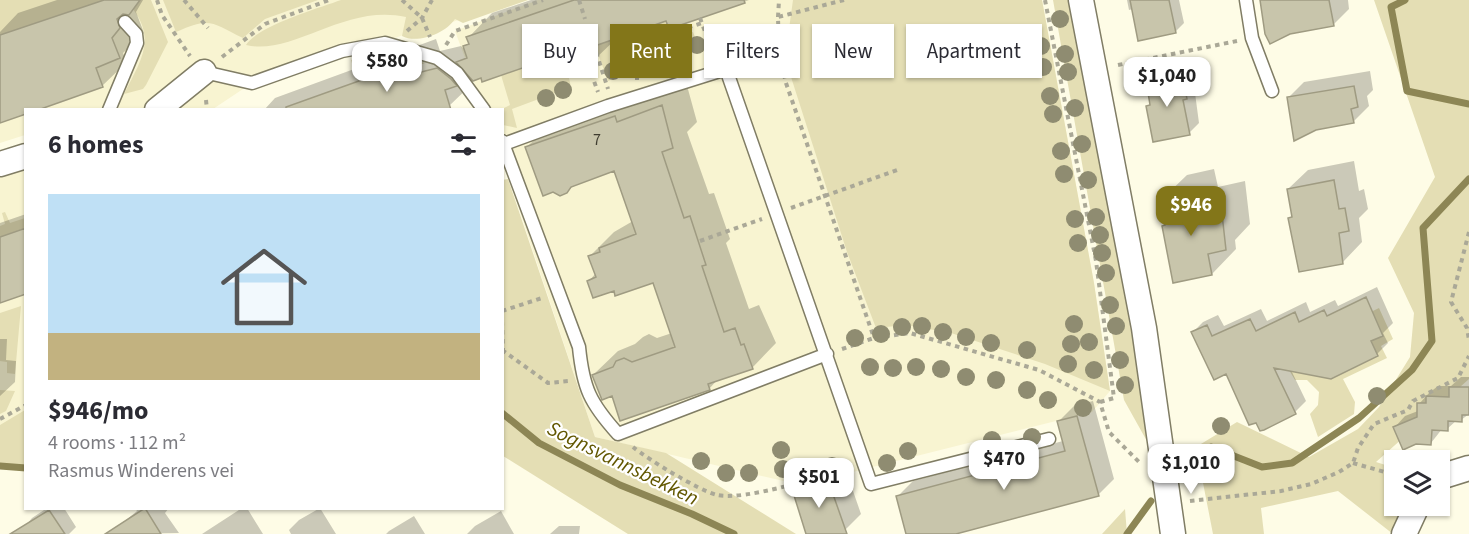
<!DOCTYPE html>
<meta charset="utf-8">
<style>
:root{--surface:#fff;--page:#f7f7f7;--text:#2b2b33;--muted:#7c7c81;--line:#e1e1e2;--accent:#837619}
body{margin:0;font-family:"Source Sans 3",sans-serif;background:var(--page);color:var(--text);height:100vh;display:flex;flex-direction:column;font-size:22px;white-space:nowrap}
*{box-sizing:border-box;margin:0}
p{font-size:20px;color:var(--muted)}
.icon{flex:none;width:33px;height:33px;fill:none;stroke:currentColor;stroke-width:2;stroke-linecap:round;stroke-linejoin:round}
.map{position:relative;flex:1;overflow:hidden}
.drawer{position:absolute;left:24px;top:108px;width:480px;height:402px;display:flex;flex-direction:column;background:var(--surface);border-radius:0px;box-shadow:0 2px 4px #0004}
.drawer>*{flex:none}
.banner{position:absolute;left:522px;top:24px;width:570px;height:54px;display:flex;gap:12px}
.controls{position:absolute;left:1384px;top:450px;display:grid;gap:12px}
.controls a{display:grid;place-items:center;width:66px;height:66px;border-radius:0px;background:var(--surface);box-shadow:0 2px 4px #0004;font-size:30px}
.price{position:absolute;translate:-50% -51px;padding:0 14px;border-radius:12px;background:#fff;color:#222;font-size:20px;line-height:39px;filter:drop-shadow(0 2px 3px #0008)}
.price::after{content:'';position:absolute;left:50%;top:36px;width:18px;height:14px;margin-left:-9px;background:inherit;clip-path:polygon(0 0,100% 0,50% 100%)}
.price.selected{background:var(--accent);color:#fff}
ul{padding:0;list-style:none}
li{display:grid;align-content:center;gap:12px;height:318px;padding:0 24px}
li+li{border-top:2px solid var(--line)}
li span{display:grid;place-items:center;height:186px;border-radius:0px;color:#555}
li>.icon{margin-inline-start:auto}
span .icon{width:108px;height:108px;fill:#fffc;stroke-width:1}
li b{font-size:26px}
h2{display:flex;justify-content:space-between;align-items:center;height:72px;padding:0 24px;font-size:26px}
.chip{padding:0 21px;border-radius:0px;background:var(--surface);box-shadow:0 2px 4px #0004;font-size:21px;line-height:54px}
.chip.selected{background:var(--accent);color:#fff}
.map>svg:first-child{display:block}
.built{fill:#f8f4d1}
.green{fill:#e4deb4}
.shadow{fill:#0003}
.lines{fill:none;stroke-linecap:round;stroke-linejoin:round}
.stream{stroke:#8d8655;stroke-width:7}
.building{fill:#c8c5ab;stroke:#9f9b82;stroke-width:1.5}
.service-casing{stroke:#807d65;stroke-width:15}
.minor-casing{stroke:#807d65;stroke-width:27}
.path{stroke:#aaa897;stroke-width:4;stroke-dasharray:4.5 4.5;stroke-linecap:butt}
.service{stroke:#fff;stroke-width:12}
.minor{stroke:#fff;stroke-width:24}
.tree{fill:#8f8c71}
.labels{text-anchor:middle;stroke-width:4.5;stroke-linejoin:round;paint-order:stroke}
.number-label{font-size:16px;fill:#3f3d30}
.water-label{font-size:21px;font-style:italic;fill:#625701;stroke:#fff}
</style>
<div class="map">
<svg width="1469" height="534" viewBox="0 0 1469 534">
<rect width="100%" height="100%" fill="#fefce6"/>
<path class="built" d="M41,0H515L447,24L426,28L252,83L213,109H118L120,103L103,109L26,110L25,135L0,143V14Z
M538,0H1042L1094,283L1110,391L1092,412L801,485L595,437L503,161L502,110L484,109L455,31Z
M25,156V468L0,466V164Z"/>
<path class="green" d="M0,0H104L0,36Z
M135,0H151L168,42L146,85L143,89L124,94C139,63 157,41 133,9L138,3Z
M163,0H318L265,19L243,38C213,23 210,16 176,32Z
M341,0H528L463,23L455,19C445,34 417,44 402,36L406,17C345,3 293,56 246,45C257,26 319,8 341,0Z
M793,0H1042L1094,283L1110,391L1045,364L951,333L906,325L876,328L847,252L791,77L786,51Z
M1053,0H1070L1144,400L1148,443L1124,400Z
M1374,0H1469V379L1376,462L1395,468V506H1411L1393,534L1338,491L1261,508L1264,534H1213L1196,447L1237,422L1309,457L1358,429L1379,407L1410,357L1414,313L1388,258L1435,177Z
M666,21L669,31C650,39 637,47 634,69L608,81L595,46Z
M693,32L699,47L640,68C648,35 670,40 693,32Z
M570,51L572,57L565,60L571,87L512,109L517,128L503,125L502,110H500L510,105L501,75Z
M370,54L396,55L425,63L414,67L412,62L406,64L401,58L355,73L351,60Z
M508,179L595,437L666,453L796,534H628L503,456L502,180Z
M5,212L10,223L25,218V228L0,237V226L5,224L2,213Z
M21,306L15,374L7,373V362L0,361V313Z
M1379,308L1393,339L1381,346L1387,358L1343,379L1355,402L1354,414L1318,437L1310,414L1318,405L1319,392L1307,380H1295L1289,370L1342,326Z
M0,390L15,391L6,411L0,414Z
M25,410V468L0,466V425Z
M1125,509L1127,534H1102Z"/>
<path class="shadow" d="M57,0H143L136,12L144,33L123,53L127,62L102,86L26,110L0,121V32L18,13Z
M531,0H749L670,27L667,19L619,36L593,61L564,52L472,80L473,83L449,106L440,110H264L275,98L436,39L440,51L461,46L463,48L470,41L468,38L492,13Z
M1127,0H1179L1184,23L1175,32L1133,9L1129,10Z
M1263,0H1348L1349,9L1333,25Z
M1191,63L1199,123L1189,133L1148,106L1151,103L1147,80L1157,70Z
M1370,71L1373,90L1367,96L1369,106L1353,122L1288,98L1304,82Z
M686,82L697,122L687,132L709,194L714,193L730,239L726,243L749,309L759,305L776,343L752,368L719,378L709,389L613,395L593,375L618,351L635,344L643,337L649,334L657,338L672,333L654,281H589L596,273L590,256L614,232L633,221L615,169L575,184L567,192L527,147L551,123Z
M1354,161L1359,191L1364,189L1368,209L1359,218L1362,242L1343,262L1290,219L1293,215L1288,189L1308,170Z
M1214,169L1218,187L1245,181L1250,224L1235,240L1236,249L1212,274L1167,224L1162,199L1187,175Z
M26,214V292L0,301V223Z
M1377,287L1393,323L1383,333L1388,343L1377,354L1330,377L1291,370L1306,401L1295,412L1227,372L1192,333L1203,322L1218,315L1224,326L1261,309L1267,321L1306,302L1310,312L1335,300L1338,306Z
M0,339H7L6,360L16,361L15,382L0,396Z
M1461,377H1469V414L1461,420H1457L1447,429H1442L1431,443L1395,427L1405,416L1418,411L1419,404L1429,393L1438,386H1451Z
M1093,401L1114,479L1098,495L950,534H907L897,497L913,481L1063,441L1058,422L1074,406Z
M844,465L861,514L845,530L833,534H808L794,490L810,474Z
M47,508H64L76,527L69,534H19L32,518Z
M135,508H169L165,513L179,533L125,534L120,525L137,511Z
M242,508H247L263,534H202Z
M320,508L336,534H291L289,530L299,520Z
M501,511L514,534H467L475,526Z
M414,516L425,534H386L389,531Z
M559,526H580L579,534H550Z"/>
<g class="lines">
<path class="stream" d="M1405,0L1391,7L1407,91L1469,104
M502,413L539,443L620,485L692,514L734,534
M1181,464L1211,447L1262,467L1292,463L1359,418L1412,370L1432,341L1423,228L1469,179
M0,466L26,468
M1127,534L1151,501"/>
</g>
<path class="building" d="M104,0H140L129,15L123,14L117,19L120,28L112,38L120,58L96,68L103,87L38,110H26V114L0,123V35Z
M574,0H744L745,3L669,29L666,21L589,48L594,62L569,72L563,54L482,82L481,78L473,81L456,62L467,58L463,46L469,44L466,37Z
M1130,0H1169L1176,33L1138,41Z
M1260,0H1329L1334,26L1290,34L1270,44L1265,34Z
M412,62L417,73L437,68L451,79L457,86L445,90L451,110H286V107Z
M1182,73L1187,99L1183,100L1190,135L1153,142L1146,106L1150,105L1146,80Z
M1354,86L1358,107L1351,109L1354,123L1316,130L1294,141L1287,97Z
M662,105L673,148L662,152L684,218L690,216L706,265L702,266L724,332L735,328L741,345L744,344L753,369L708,384L710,390L620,421L612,396L602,400L592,375L613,367L616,361L624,358L632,362L675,347L653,283L615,296L614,291L593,298L587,281L596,277L588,256L600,252L599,248L636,234L614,171L571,187L567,193L560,196L553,192L543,196L525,147L615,116L617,122Z
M1334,180L1339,209L1345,208L1349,231L1339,233L1343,264L1299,272L1288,218L1292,217L1287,189Z
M1190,193L1193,211L1221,205L1226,250L1208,254L1212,275L1173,283L1162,226L1165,225L1161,199Z
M26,228V294L0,303V237Z
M1366,297L1383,336L1371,341L1378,356L1331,379L1274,368L1296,414L1264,430L1260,431L1256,423L1249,425L1226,374L1214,380L1191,332L1207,325L1212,336L1250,319L1256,331L1295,312L1299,322L1324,310L1327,316Z
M1449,387H1469V415H1462V422L1448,421V431L1432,430L1431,445L1416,444L1403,450L1393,427L1417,417V403H1426V396L1449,397Z
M1077,416L1099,496L956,534H906L896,496L1065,451L1057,421Z
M828,480L847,534H806L792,489Z
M145,508L161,534H105Z
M49,510L65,534H10Z"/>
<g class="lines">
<g class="service-casing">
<path id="service" d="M1246,0L1252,38L1272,91
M204,72L252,83L342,51L385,43L437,58L457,73L484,110
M109,110L137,43L136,34L125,22
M502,141L579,347C583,388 590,403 618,434L827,354
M504,144L608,106L726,69L871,484L1049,439"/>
</g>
<g class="minor-casing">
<path id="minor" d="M1081,0L1144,328L1173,534
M157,110L204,72
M0,164L26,156
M1440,477L1469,468
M1404,534L1417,506"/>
</g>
<path class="path" d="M157,0L162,15L190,56
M184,0L208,28
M402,0L422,18L430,37
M579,0L585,19
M844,0L778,17L779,55L786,83L874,338
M1045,0L1096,261L1114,398L1100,402
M778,17L779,0
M700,18L714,56
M588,27L608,89
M407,31L422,18L432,0
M446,45L455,31L543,0
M222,57L265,24L329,0
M588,65L598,92
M1118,65L1237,41
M637,80C636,37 669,34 702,23
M206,100L207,110
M791,208L900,169
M1469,232L1451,302L1467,328L1469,340
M700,241L762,219
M502,311L542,298
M502,321L503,350
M842,349L874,338L910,333L1039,370L1100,402L1109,432L1140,463
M502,350L548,383L569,381
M0,419L26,405
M633,447C649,460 698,490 717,495C746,501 817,477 847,469
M1353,463L1395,475
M1190,501L1281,491L1311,484L1339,472L1353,463L1358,448L1374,424L1408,410L1413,401L1458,378L1469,356"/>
<use href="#service" class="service"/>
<use href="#minor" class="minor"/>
</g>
<g class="tree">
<circle cx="1060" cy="19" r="9"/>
<circle cx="740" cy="41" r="9"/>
<circle cx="697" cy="45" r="9"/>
<circle cx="1041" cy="46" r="9"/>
<circle cx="1065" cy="54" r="9"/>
<circle cx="643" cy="57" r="9"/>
<circle cx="1043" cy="67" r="9"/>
<circle cx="613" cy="71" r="9"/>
<circle cx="1068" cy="72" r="9"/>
<circle cx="563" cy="90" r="9"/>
<circle cx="1050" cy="96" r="9"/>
<circle cx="546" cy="98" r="9"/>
<circle cx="1075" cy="108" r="9"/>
<circle cx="1053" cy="114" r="9"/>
<circle cx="1082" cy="144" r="9"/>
<circle cx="1061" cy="151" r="9"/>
<circle cx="1064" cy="174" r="9"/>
<circle cx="1088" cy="180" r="9"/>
<circle cx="1096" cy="217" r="9"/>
<circle cx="1075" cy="219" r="9"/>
<circle cx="1100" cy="235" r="9"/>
<circle cx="1078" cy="243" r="9"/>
<circle cx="1102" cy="253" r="9"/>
<circle cx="1106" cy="273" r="9"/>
<circle cx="1110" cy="305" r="9"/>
<circle cx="1074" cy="324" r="9"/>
<circle cx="922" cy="326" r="9"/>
<circle cx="1116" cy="326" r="9"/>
<circle cx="902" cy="327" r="9"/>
<circle cx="943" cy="332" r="9"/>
<circle cx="881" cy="334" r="9"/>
<circle cx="966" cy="337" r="9"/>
<circle cx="855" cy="338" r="9"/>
<circle cx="1089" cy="342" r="9"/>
<circle cx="991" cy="343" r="9"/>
<circle cx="1071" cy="344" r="9"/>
<circle cx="1027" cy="350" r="9"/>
<circle cx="1120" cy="360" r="9"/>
<circle cx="1068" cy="364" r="9"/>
<circle cx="870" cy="367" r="9"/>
<circle cx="916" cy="367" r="9"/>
<circle cx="893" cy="368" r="9"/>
<circle cx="941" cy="369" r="9"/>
<circle cx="1094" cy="370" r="9"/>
<circle cx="966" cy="377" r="9"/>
<circle cx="996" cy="380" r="9"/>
<circle cx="1125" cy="385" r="9"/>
<circle cx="1027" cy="390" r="9"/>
<circle cx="1377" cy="396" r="9"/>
<circle cx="1048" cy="400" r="9"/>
<circle cx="1083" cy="408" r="9"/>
<circle cx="1221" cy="426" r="9"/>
<circle cx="1032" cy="437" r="9"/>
<circle cx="992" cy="440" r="9"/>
<circle cx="781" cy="450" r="9"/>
<circle cx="908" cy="451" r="9"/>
<circle cx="701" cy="461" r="9"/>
<circle cx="887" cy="463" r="9"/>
<circle cx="832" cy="466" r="9"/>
<circle cx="813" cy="467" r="9"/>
<circle cx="783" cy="469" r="9"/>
<circle cx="726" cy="473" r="9"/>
<circle cx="749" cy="473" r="9"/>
</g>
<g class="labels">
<g class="number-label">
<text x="597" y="145">7</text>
</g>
<g class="water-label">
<text transform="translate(623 463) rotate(26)" y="7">Sognsvannsbekken</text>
</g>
</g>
</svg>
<div class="controls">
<a><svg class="icon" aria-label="layers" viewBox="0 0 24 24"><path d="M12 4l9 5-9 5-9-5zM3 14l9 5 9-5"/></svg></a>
</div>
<b class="price" style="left:387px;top:93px">$580</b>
<b class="price" style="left:1167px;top:108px">$1,040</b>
<b class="price selected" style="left:1191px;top:237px">$946</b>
<b class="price" style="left:1004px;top:491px">$470</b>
<b class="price" style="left:1191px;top:495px">$1,010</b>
<b class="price" style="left:819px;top:509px">$501</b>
<div class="banner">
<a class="chip">Buy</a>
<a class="chip selected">Rent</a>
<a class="chip">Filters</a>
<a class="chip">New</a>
<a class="chip">Apartment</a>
</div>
<section class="drawer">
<h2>6 homes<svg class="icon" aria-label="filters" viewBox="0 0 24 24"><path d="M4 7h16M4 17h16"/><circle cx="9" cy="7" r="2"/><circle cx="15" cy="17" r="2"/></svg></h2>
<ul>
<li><span style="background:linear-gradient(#bfe0f5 75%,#c2b280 0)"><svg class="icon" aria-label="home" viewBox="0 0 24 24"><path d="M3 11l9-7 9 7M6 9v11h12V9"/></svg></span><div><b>$946/mo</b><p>4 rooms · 112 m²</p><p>Rasmus Winderens vei</p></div></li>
</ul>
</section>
</div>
